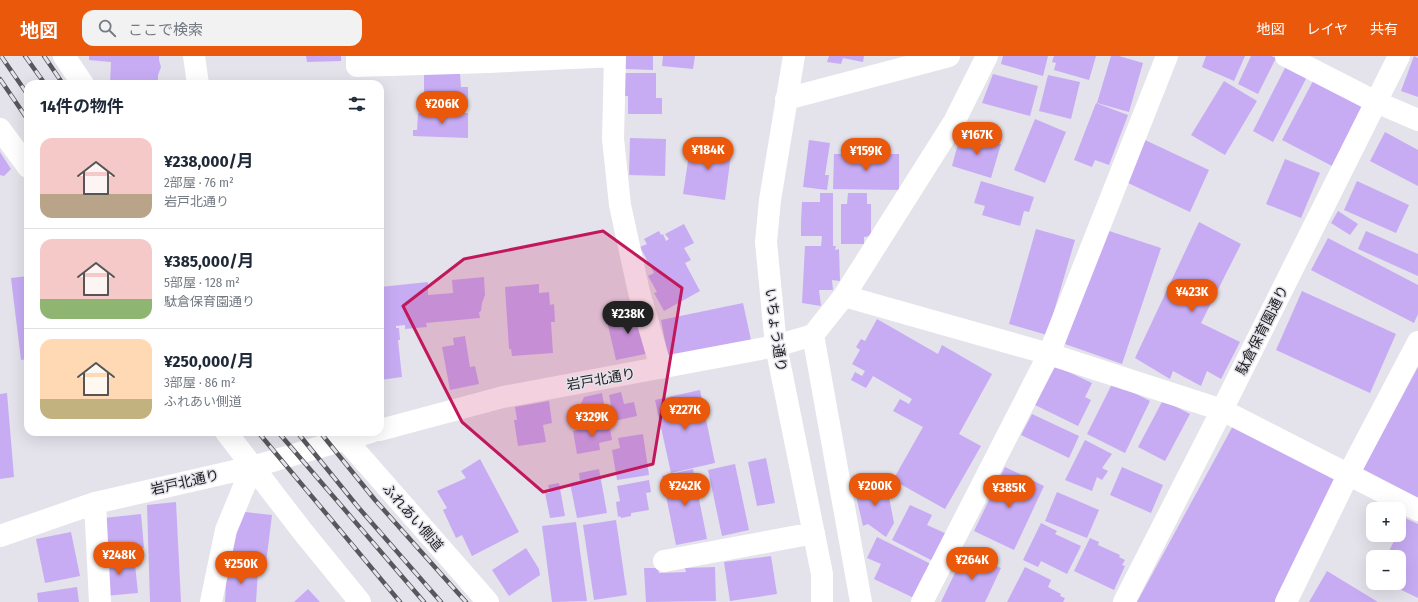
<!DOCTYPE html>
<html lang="ja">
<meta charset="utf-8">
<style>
:root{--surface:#fff;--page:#f2f2f3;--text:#1f2937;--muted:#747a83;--line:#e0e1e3;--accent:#ea580c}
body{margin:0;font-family:"Fira Sans Condensed","Noto Sans JP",sans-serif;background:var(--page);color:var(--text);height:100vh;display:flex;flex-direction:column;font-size:15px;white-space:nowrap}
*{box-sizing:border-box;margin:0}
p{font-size:13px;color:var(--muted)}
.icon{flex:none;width:22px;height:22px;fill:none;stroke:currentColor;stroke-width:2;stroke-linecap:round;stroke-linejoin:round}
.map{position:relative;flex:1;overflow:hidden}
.drawer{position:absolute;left:24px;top:24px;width:360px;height:356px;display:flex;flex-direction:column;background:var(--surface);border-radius:12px;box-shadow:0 4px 16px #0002}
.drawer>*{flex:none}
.buttons{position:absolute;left:1366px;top:446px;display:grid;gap:8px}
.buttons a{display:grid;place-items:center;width:40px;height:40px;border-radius:8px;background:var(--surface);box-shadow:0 4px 16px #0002;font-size:20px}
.price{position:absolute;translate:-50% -34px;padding:0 9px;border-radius:14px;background:var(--accent);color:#fff;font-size:13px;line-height:26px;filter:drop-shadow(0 1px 2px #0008)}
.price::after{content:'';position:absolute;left:50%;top:24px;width:12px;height:9px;margin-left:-6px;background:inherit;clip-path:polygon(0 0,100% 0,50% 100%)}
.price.on{background:#222;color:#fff}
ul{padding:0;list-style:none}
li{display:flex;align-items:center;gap:12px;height:100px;padding:0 16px}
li+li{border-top:1px solid var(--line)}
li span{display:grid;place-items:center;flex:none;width:112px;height:80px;border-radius:12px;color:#555}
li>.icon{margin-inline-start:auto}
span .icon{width:48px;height:48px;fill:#fffc;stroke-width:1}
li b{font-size:17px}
h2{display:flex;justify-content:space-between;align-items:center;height:48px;padding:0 16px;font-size:17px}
header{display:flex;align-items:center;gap:24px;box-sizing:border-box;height:56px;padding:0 20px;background:var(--accent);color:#fff}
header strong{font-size:19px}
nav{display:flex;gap:22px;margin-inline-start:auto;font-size:14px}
.search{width:280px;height:36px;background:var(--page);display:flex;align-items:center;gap:10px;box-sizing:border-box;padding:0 14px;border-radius:12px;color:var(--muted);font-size:15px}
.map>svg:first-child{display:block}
.building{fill:#c7acf4}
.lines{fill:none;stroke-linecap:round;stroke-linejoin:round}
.minor{stroke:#fff;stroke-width:22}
.rail-casing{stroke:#59575c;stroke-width:4.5}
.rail{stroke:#e4e2ea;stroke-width:3;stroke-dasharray:9;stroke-linecap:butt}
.marked{fill:#c2185b;fill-opacity:0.2;stroke:#c2185b;stroke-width:3;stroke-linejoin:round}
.labels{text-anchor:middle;stroke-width:3;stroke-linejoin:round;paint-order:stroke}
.street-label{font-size:14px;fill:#1d1c1f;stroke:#e4e2ea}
</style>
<header>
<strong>地図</strong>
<div class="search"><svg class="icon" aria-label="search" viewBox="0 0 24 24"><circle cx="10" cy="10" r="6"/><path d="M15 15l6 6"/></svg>ここで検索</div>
<nav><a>地図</a><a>レイヤ</a><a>共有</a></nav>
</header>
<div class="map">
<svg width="1418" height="546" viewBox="0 0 1418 546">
<rect width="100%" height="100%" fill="#e4e2ea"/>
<path class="building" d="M89,0H159V4L161,11L158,19V25L160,28H110L111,6L89,4Z
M306,0H341V5L307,6Z
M625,0H653V14L625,13Z
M663,0H695L693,13L662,10Z
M829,0H864L863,6L843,2L841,8L827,6Z
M1003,0H1048L1043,20L1001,8Z
M1054,0H1096L1089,24L1054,14L1056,7L1052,6Z
M1111,0H1119L1143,7L1129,56L1097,47Z
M1206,0H1245L1234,25L1202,11Z
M1251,0H1271L1276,2L1258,38L1238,28Z
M1414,0L1418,2V41L1401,35Z
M1288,6L1309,17L1273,86L1253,75Z
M624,17H656V42H662V58H628V40H624Z
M424,18H460L461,31H468V51L424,52Z
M993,18L1038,30L1030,60L982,47Z
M1048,19L1080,26L1071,63L1039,55Z
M1224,25L1257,45L1225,99L1191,79Z
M1313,25L1364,52L1334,111L1282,84Z
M1096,47L1128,59L1109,109L1095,104L1092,111L1074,104Z
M418,57H468V82L413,80V74H417Z
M1035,63L1066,76L1045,127L1014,114Z
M1385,76L1418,94V130L1370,105Z
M973,80L1001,88L991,122L952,110L959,84L971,88Z
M630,82L666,83L665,120L629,119Z
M809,84L830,87L825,119H829L827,134L803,131Z
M1145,84L1209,114L1190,156L1126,126Z
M691,85L732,91L725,144L683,138Z
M0,96L11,113L4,120L0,119Z
M834,98H899V134L833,133Z
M1285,103L1320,117L1301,162L1266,148Z
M981,125L1034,141L1029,156L1024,155L1020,170L982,159L985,150L974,147Z
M1357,125L1409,149L1396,177L1344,154Z
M820,137H833V190H836L835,194L839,193L840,225L832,224L833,234H819L821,250L802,247L805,190H821L822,180H801V166L802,146H820Z
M848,137H867V148H871V180L864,181V188H841V148H847Z
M1338,155L1358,168L1350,179L1331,167Z
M1199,166L1241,188L1201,267L1240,286L1221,323L1207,315L1201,330L1173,315L1170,323L1135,302Z
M684,168L694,187L684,192L691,204L685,207L700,235L664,255L654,237L657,236L648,220L654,217L640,191L647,188L644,183L659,175L661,179L663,178L666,185L669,183L665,178Z
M1036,173L1075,184L1047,279L1009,268Z
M1103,173L1161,192L1122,308L1065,288Z
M1366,175L1418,198V220L1358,193Z
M1328,182L1418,229V258L1414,267L1311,214Z
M28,220V303L21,304L11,222Z
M484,221L485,239L482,247L481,255L479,256L480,262L426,267L427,271L405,273V269L396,270V272H399L400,284H398L402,321L380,324V231L428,226V239L453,237L452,224Z
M539,228V237L549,236L550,249L554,248L555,266H551L553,297L512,300L511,293H509L505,231Z
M1302,235L1396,278L1370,337L1276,294Z
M743,247L751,284L668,301L661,264Z
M641,253L650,297L616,304L606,261Z
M877,263L938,298L942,289L992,318L959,378L981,390L945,453L893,424L923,371L893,355L900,343L909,348L912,343L873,320L866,332L851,324L855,316L862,320L865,315L852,308L860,294L856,291L861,283L865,285Z
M465,280L470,311L475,310L479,328L450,334L442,291L454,289L453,282Z
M1054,309L1092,327L1085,341L1091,344L1078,370L1035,349Z
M1418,311V442L1363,413Z
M1113,326L1150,345L1125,397L1087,378Z
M700,334L715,407L671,417L655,344Z
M621,336L624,348L634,346L637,360L614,365L609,339Z
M7,337L14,421L0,423V338Z
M602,337L607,364L584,368L581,358L577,356L584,341Z
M1163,344L1190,358L1165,405L1138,391Z
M549,345L552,367L543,369L546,386L518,390L514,364H517L515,351Z
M1032,358L1079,380L1069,402L1021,379Z
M609,367L612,384L599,387L600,394L577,398L573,375Z
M1234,368L1336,424L1277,546H1137Z
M643,378L649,419L617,424L612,394L620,392L618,382Z
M1085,384L1112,398L1102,412L1108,415L1102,424L1097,421L1092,435L1065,424Z
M766,402L775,447L757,450L748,406Z
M480,403L519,476L472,500L462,479L456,482L443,454L447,452L437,435L466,422L461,415Z
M735,408L749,474L722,480L708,414Z
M1005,411L1044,430L1014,494L974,475Z
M1122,411L1163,429L1151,457L1110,439Z
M599,413L607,457L577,462L570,427L580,425L579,417Z
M693,413L707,483L676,489L662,420Z
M649,424L651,436L646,437L649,454L631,457V460L621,462L620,460L618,461L616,446L620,445L617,430Z
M877,425L879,433L887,431L894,467L886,481L868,468L863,470L854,431Z
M559,427L565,460L550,462L545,437H550L548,429Z
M1057,436L1099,454L1087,482L1045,465Z
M176,446L181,546H150L147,449Z
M910,449L932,459L927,469L947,478L933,505L892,484Z
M237,455L272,459L266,507L231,503Z
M141,458L144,492L107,495L104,462Z
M1405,462L1418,468V542L1387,527H1399V501H1386L1397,479H1399V475Z
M616,464L627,539L594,544L583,469Z
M576,466L587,545L552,546L542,470Z
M1041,467L1057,475L1055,478L1081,490L1067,518L1041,505L1038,511L1023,504Z
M71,476L80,520L45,527L36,483Z
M877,481L933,509L916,543L874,523L881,508L867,502Z
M1090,482L1099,486L1098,489L1120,499L1119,501L1125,504L1122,509L1125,510L1114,534L1074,515Z
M526,492L539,513L540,519L509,540L492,514Z
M965,496L1001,512L985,546H941Z
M134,499L138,537L104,540L100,502Z
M771,500L777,538L730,545L724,506Z
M715,511L716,545L646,546L644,512H658L659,517L686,516L685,512Z
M1025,511L1051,524L1048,531L1061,538L1060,540L1065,542L1063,546H1007Z
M227,512L258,514L256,546H225Z
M1327,515L1378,546H1309Z
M77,531L79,546H38L37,537Z
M308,533L320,546H294Z"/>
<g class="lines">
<path class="minor" d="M64,0L83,28
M194,0L198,28
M357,0V10L489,6L615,0
M615,0L613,83L620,149L639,236L661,312
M794,0L770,144L766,186L776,290L822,518V546
M1286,0L1376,46L1418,64
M786,43L949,0
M0,73L28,111
M844,240L1049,298L1222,354L1418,454
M813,279L861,546
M380,374L503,341L776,290L813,279L844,240L954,66L987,0
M226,376L303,476L360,546
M339,376L488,546
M95,447L100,546
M0,480L95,447L252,411L371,376
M664,505L814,477
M211,546L226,474L252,411
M922,546L1049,298L1167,0
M1124,546L1222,354L1399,0
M1286,546L1348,419L1418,286"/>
<g class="rail-casing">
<path id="rail" d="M1,0L28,39
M25,0L45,28
M44,0L63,28
M0,23L28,64
M258,376L400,546
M278,376L424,546
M297,376L358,451L441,546
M320,376L375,444L466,546"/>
</g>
<use href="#rail" class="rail"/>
</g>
<path class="marked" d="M603,175L682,232L653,408L543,436L462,366L403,250L464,203Z"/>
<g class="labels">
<g class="street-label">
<text transform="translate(776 274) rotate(82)" y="5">いちょう通り</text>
<text transform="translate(1262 274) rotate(-63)" y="5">駄倉保育園通り</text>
<text transform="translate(601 323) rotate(-10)" y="5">岩戸北通り</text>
<text transform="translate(185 426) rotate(-13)" y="5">岩戸北通り</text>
<text transform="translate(413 461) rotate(49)" y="5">ふれあい側道</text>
</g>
</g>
</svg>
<div class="buttons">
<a>+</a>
<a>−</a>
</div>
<b class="price" style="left:442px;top:69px">¥206K</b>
<b class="price" style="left:977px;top:100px">¥167K</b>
<b class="price" style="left:708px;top:115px">¥184K</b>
<b class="price" style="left:866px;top:116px">¥159K</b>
<b class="price" style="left:1192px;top:257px">¥423K</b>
<b class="price on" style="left:628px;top:279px">¥238K</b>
<b class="price" style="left:685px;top:375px">¥227K</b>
<b class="price" style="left:592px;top:382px">¥329K</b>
<b class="price" style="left:685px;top:451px">¥242K</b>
<b class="price" style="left:875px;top:451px">¥200K</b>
<b class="price" style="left:1009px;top:453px">¥385K</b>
<b class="price" style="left:119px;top:520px">¥248K</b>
<b class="price" style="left:972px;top:525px">¥264K</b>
<b class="price" style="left:241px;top:529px">¥250K</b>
<section class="drawer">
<h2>14件の物件<svg class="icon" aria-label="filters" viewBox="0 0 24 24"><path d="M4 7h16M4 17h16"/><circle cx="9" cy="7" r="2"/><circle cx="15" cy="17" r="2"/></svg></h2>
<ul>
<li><span style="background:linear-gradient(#f6c9c9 70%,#b9a48a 0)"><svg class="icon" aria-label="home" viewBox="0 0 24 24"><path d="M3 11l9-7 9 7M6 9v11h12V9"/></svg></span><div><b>¥238,000/月</b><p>2部屋 · 76 m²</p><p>岩戸北通り</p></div></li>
<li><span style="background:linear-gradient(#f6c9c9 75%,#8fb573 0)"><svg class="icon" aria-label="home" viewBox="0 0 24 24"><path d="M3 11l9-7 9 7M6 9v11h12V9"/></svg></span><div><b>¥385,000/月</b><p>5部屋 · 128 m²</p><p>駄倉保育園通り</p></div></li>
<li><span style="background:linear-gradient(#ffd9b3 75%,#c2b280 0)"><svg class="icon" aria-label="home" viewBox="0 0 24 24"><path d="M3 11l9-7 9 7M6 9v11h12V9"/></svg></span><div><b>¥250,000/月</b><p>3部屋 · 86 m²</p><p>ふれあい側道</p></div></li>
</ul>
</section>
</div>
